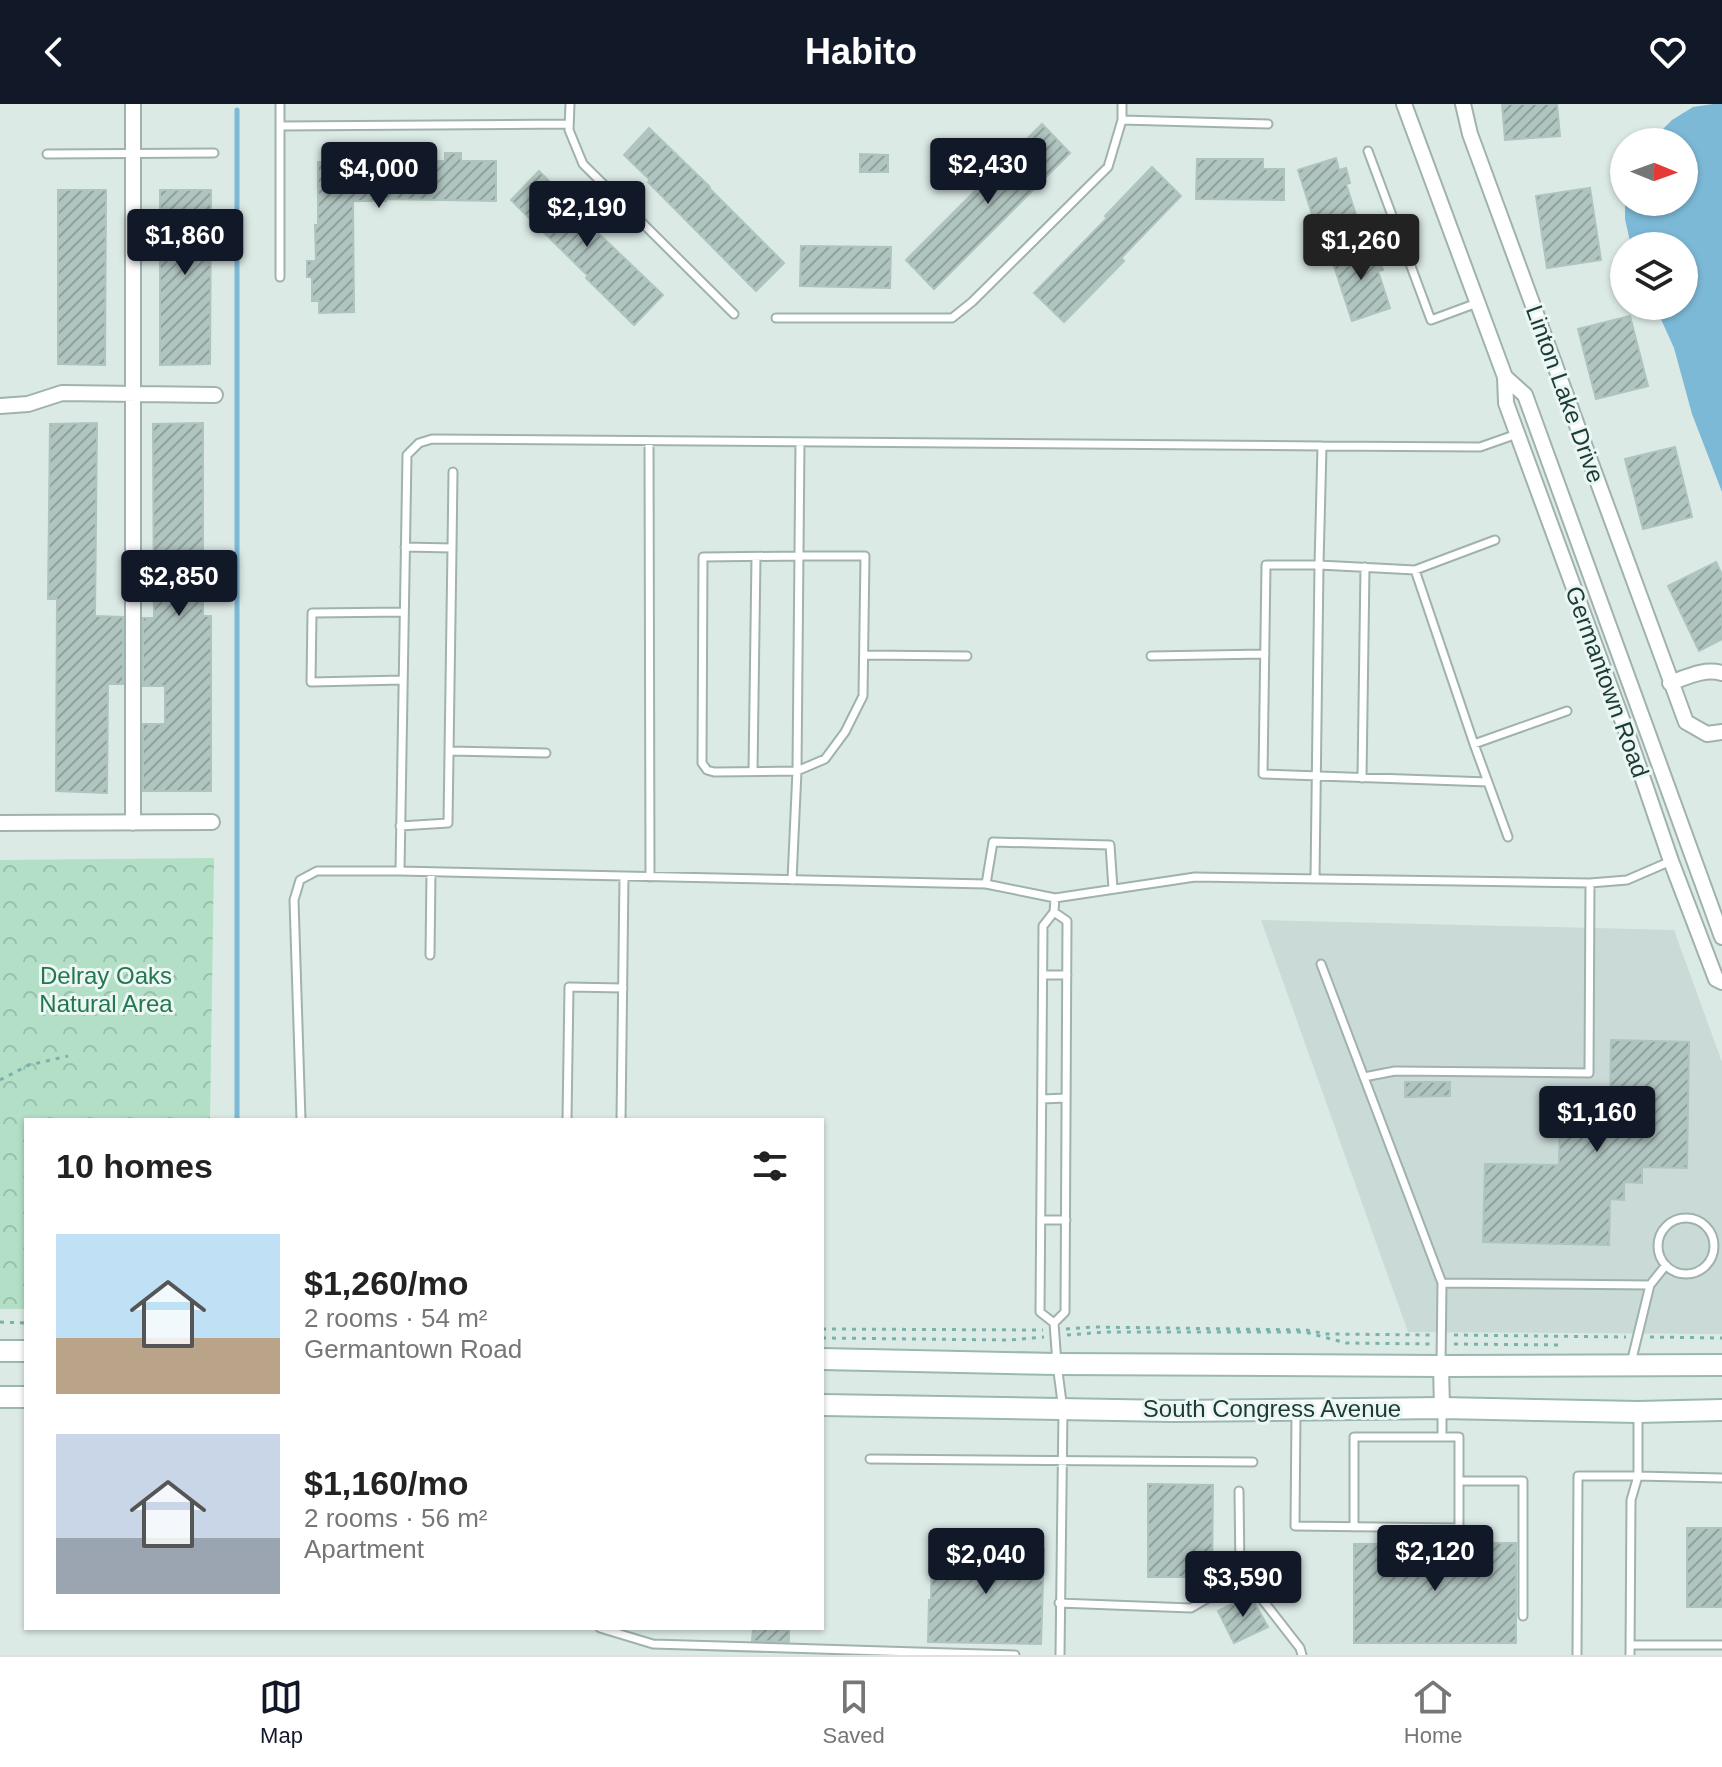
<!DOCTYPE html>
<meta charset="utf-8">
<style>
:root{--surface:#fff;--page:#f2f2f2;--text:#222;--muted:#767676;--line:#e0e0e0;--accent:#111827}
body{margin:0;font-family:Helvetica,sans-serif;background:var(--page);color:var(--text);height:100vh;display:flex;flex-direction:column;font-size:30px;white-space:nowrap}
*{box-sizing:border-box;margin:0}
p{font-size:26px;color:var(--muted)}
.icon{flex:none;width:44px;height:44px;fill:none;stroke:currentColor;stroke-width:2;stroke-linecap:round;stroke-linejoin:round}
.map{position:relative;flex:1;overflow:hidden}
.sheet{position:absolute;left:24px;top:1014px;width:800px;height:512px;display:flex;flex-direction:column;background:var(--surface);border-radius:0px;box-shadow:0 2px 6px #0004}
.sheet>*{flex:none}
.needle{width:52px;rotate:91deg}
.buttons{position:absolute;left:1610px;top:24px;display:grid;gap:16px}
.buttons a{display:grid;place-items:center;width:88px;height:88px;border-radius:50%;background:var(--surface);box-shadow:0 2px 6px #0004;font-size:40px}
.price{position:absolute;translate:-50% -68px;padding:0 18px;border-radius:8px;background:var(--accent);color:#fff;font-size:26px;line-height:52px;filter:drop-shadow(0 2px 4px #0008)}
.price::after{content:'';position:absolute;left:50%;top:48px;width:24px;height:18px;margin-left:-12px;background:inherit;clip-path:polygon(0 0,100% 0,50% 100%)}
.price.on{background:#222;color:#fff}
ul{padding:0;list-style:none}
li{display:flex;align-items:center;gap:24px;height:200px;padding:0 32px}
li span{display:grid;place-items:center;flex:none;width:224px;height:160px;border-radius:0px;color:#555}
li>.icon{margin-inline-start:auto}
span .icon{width:96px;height:96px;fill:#fffc;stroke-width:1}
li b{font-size:34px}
h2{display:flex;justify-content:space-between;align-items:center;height:96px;padding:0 32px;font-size:34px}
header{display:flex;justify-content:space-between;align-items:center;height:104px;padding:0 32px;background:var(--accent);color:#fff;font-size:36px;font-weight:600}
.menu{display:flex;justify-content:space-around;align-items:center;height:112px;border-top:2px solid var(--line);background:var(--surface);font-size:22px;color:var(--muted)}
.menu a{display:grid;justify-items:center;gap:4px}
.menu .on{color:var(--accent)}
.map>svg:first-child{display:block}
.built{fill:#cadad6}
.forest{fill:url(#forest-crowns)}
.water{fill:#7cb9d7}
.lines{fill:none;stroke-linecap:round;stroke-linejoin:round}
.stream{stroke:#7cb9d7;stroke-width:5}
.building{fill:url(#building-hatch);stroke:#aec4bf;stroke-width:2}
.service-casing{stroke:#9fb2ae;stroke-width:11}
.minor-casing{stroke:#9fb2ae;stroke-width:18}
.secondary-casing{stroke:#9ab7b2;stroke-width:24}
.path{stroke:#78b2aa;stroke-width:3;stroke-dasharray:4 6;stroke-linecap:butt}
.service{stroke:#fff;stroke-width:7}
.minor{stroke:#fff;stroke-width:14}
.secondary{stroke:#fff;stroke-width:20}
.labels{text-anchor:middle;stroke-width:6;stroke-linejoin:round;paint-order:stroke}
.street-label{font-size:24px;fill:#1c3b38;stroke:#ecf7f3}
.park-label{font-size:24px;fill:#237652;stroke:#ecf7f3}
</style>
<header><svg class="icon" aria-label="back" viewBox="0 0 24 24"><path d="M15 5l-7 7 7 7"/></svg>Habito<svg class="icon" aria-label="heart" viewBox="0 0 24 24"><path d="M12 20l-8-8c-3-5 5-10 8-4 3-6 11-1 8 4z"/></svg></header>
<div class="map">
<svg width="1722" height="1551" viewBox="0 0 1722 1551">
<defs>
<pattern id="forest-crowns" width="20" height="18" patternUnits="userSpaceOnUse" patternTransform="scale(2)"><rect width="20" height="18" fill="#b2dfc6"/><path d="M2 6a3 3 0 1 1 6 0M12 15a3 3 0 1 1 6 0" fill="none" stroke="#98c0ab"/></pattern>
<pattern id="building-hatch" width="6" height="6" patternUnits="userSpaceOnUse" patternTransform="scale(2)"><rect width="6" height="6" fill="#b1c5c0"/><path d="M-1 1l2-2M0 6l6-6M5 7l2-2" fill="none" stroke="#8fa19d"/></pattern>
</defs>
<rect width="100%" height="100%" fill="#dceae6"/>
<path class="built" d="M1261,816L1674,826L1722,958V1230L1408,1228Z"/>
<path class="forest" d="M214,754L210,1016H26V1205H0V756Z"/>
<path class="water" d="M1713,0H1722V388L1692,310L1674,244L1655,202H1684V142H1631L1625,115V98H1684V38H1650L1672,16L1693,3Z"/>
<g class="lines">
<path class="stream" d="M237,6V1016"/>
</g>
<path class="building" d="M1502,0H1557L1560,32L1505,36Z
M1042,20L1070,49L934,185L906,156Z
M649,24L710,83L709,84L784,159L756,187L648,78L650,76L624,51Z
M445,49H461V57H496V97L386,95V97H353L354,208L319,209V197H312V173H307V157H316L315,121H318V58H334V52H348V57H445Z
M860,50L888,51V68H860Z
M1336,54L1339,66L1346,64L1350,79L1346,80L1358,117L1318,129L1298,66Z
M1197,55H1263V65H1284V96L1196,95Z
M1152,63L1181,92L1121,154L1124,157L1064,218L1034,189L1107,114L1105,112Z
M539,67L576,104L574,106L663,191L634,221L586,174L588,172L511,96Z
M1590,84L1601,156L1547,164L1536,92Z
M58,86H106L105,261L58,260Z
M160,86H211L210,260L160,261Z
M1368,141L1372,154L1378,152L1383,166L1378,167L1390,204L1352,217L1331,153Z
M801,142L891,143L890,184L800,182Z
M1630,212L1648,282L1596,295L1578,225Z
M97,319L95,512L123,513V580H108L107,689L56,687L57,495H48L50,320Z
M203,319V512H211V687H143V620H165V582H143V514H154L153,320Z
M1675,343L1692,413L1643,425L1625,355Z
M1716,458L1722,471V535L1699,547L1668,482Z
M1611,936L1689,938L1687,1064L1642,1063V1079L1624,1078V1096L1610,1095L1609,1141L1483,1138L1485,1060L1559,1061L1560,1010L1610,1011Z
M1405,978H1450V992L1405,993Z
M1148,1380L1213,1381L1212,1473H1148Z
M1687,1424H1722V1503H1687Z
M1516,1439V1539H1354V1440Z
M932,1443L1044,1445L1041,1540L928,1538L929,1496H931Z
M1250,1491L1268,1523L1234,1539L1218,1507Z
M753,1524H789V1538L752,1537Z"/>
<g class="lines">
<g class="service-casing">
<path id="service" d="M570,0L569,26L583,60L734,210
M1122,16L1268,20
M281,22L569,20
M1368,47L1431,216L1477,199
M47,50L214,49
M280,173V0
M776,214H952L972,198L1108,63L1122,16V0
M649,337L650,773
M452,444L453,368
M800,452H865L863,592L845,628L825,655L797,667L714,668L707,666L702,659L703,453Z
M1415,466L1495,436
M865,551L967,552
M1151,552L1265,550
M403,576L311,578L312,509L404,508
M1474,640L1567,607
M449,647L546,649
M753,667L756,453
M1362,674L1365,463
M1488,678L1263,670L1266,461H1319L1322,342L1480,343L1517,330
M400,722L448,719L452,444L405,443
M1315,775L1319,461L1415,466L1474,640L1508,733
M792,776L797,667L800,338
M986,780L400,767L407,351L419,339L432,335L1322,342
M1055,794L986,780L993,738L1110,741L1113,785
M1054,808L1067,817L1065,1208L1054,1219
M430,851L431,768
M1321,860L1442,1179L1441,1260
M1043,871H1067
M1364,973L1395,967L1589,969L1590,779
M1042,995L1066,994
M301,1016L294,796L300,776L317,767H400
M567,1016L569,883L623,884
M621,1016L624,772
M1658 1142a28 28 0 1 1 56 0a28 28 0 1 1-56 0Z
M1041,1116H1066
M1442,1179L1650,1181
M1631,1259L1650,1181L1666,1161
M1296,1309L1295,1422L1459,1424V1333H1442
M1638,1310V1372L1722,1374
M870,1355L1253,1358
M1459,1377H1523V1512
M1239,1387L1240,1467L1300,1544L1302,1551
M1354,1423V1333H1442V1306
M1059,1499L1191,1504L1244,1473
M600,1524L653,1540L1015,1551
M1630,1541H1722
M1060,1551L1063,1306L1057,1260L1054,1219L1040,1208L1043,822L1054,808L1055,794L1195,773L1590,779L1627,776L1671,757
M1577,1551L1578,1372H1638L1631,1396L1630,1551"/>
</g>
<g class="minor-casing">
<path id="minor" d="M133,0V719
M1404,0L1505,273L1506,299L1631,640L1671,757L1716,875L1722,878
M1463,0L1470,30L1686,618L1707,630L1722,628
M1505,273L1525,291L1722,833
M0,302L28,300L62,289L215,291
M1670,579C1687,573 1704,564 1722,569
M0,719L212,718
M1441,1262L1442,1304"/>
</g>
<g class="secondary-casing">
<path id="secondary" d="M0,1247H26
M822,1255L1057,1260L1441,1262L1722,1261
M0,1293H26
M822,1301L1172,1307L1442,1304L1638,1308L1722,1306"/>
</g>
<path class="path" d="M0,976L29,961L68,952
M0,1218L26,1219
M822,1225L1043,1226
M1066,1225L1093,1223L1306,1226L1327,1230L1430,1231
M1067,1231L1105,1228H1305L1346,1239L1430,1240
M1454,1231L1626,1233
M1650,1233L1722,1234
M822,1234L1009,1236L1044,1233
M1454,1240L1562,1241"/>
<use href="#service" class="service"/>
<use href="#minor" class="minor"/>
<use href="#secondary" class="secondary"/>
</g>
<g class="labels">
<g class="street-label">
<text transform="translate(1565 290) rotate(70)" y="8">Linton Lake Drive</text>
<text transform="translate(1607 578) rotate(70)" y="8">Germantown Road</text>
<text x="1272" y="1313">South Congress Avenue</text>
</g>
<g class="park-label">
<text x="106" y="880">Delray Oaks<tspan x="106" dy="28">Natural Area</tspan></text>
</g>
</g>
</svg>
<div class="buttons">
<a><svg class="needle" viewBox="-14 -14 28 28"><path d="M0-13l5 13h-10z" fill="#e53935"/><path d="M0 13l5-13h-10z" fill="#767676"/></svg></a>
<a><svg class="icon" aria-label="layers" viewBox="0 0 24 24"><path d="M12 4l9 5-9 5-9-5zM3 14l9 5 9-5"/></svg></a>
</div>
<b class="price" style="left:988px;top:102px">$2,430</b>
<b class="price" style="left:379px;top:106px">$4,000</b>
<b class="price" style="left:587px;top:145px">$2,190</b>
<b class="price" style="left:185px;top:173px">$1,860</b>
<b class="price on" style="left:1361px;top:178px">$1,260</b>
<b class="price" style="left:179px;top:514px">$2,850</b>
<b class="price" style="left:1597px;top:1050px">$1,160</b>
<b class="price" style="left:1435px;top:1489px">$2,120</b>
<b class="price" style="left:986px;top:1492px">$2,040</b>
<b class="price" style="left:1243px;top:1515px">$3,590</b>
<section class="sheet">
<h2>10 homes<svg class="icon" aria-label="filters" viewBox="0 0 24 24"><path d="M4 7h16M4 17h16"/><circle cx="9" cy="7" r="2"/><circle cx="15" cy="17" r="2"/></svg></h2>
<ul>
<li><span style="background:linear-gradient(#bfe0f5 65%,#b9a48a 0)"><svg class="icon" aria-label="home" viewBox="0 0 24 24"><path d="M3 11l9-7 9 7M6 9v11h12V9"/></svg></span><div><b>$1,260/mo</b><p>2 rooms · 54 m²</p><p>Germantown Road</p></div></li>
<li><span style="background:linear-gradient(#c9d6e8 65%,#9aa5b1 0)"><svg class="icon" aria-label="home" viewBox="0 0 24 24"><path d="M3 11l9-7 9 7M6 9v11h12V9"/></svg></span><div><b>$1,160/mo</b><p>2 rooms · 56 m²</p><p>Apartment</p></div></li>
</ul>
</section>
</div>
<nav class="menu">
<a class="on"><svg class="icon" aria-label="map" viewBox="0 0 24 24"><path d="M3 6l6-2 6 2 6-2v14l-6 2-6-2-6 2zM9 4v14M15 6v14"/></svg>Map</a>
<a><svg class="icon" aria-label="saved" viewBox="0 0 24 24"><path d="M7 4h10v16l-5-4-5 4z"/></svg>Saved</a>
<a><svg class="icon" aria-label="home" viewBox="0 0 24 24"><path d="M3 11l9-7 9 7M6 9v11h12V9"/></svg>Home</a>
</nav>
